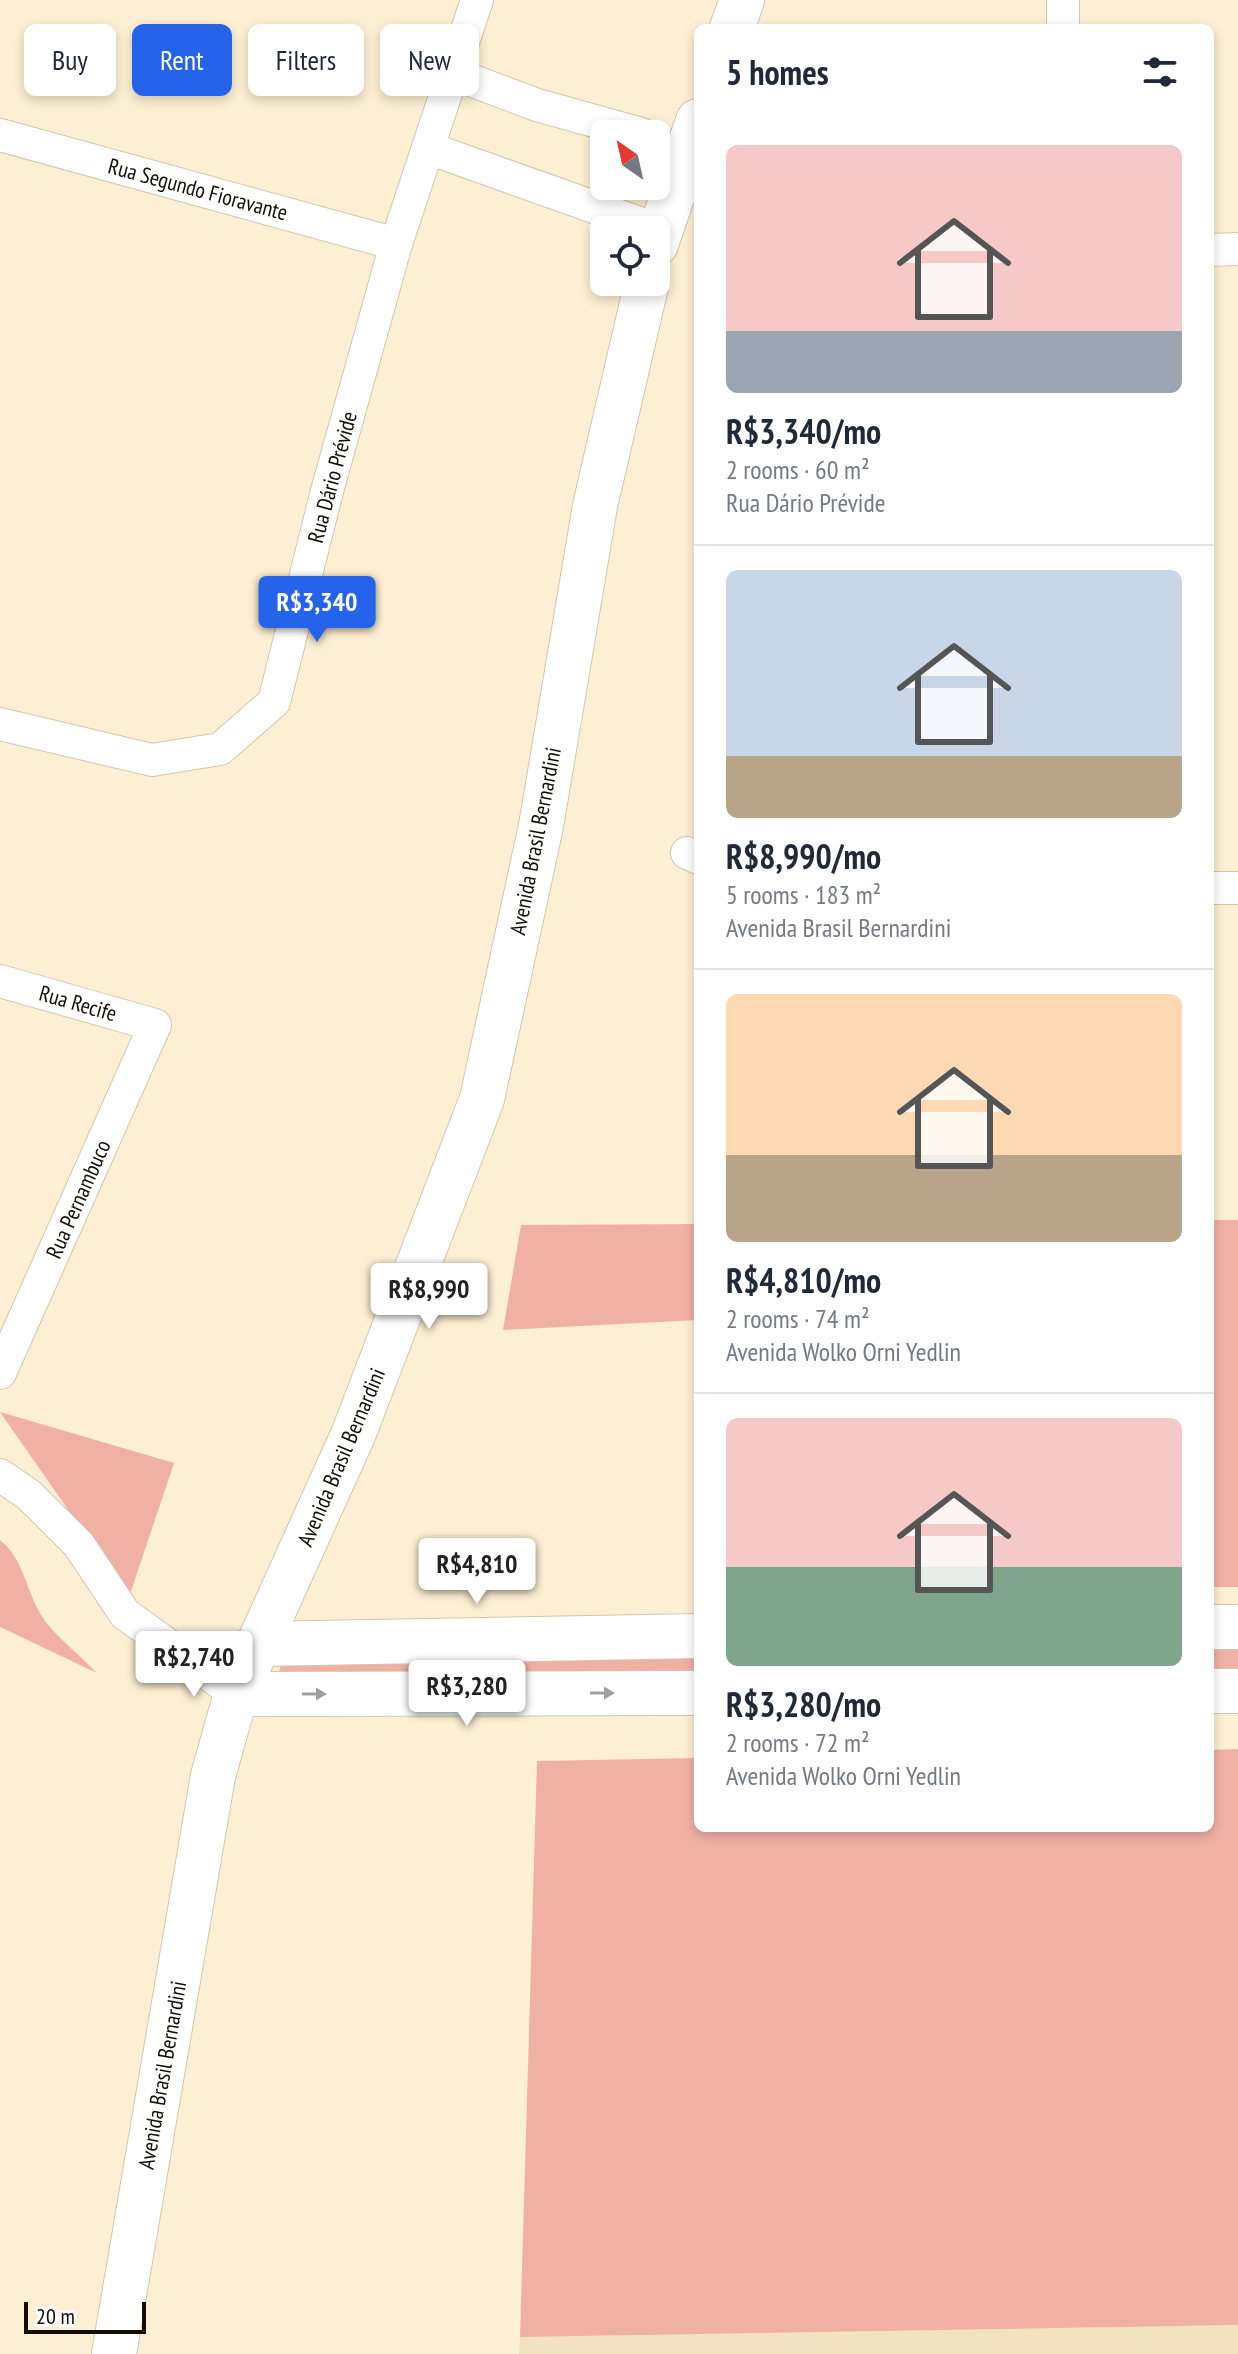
<!DOCTYPE html>
<meta charset="utf-8">
<style>
:root{--surface:#fff;--page:#f2f2f3;--text:#1f2937;--muted:#747a83;--line:#e0e1e3;--accent:#2563eb}
body{margin:0;font-family:"PT Sans Narrow",sans-serif;background:var(--page);color:var(--text);height:100vh;display:flex;flex-direction:column;font-size:30px;white-space:nowrap}
*{box-sizing:border-box;margin:0}
p{font-size:26px;color:var(--muted)}
.icon{flex:none;width:44px;height:44px;fill:none;stroke:currentColor;stroke-width:2;stroke-linecap:round;stroke-linejoin:round}
.map{position:relative;flex:1;overflow:hidden}
.panel{position:absolute;left:694px;top:24px;width:520px;height:1808px;display:flex;flex-direction:column;background:var(--surface);border-radius:12px;box-shadow:0 4px 12px #0003}
.panel>*{flex:none}
.guide{position:absolute;left:24px;top:24px;width:550px;height:72px;display:flex;gap:16px}
.needle{width:52px;rotate:326deg}
.controls{position:absolute;left:590px;top:120px;display:grid;gap:16px}
.controls a{display:grid;place-items:center;width:80px;height:80px;border-radius:12px;background:var(--surface);box-shadow:0 4px 12px #0003;font-size:40px}
.scale{position:absolute;left:24px;bottom:20px;width:122px;box-sizing:border-box;padding-left:8px;border:4px solid #120e05;border-top:0;font-size:22px;line-height:28px;white-space:nowrap;color:#120e05;-webkit-text-stroke:6px #fff;paint-order:stroke}
.price{position:absolute;translate:-50% -68px;padding:0 18px;border-radius:8px;background:#fff;color:#222;font-size:26px;line-height:52px;filter:drop-shadow(0 2px 4px #0008)}
.price::after{content:'';position:absolute;left:50%;top:48px;width:24px;height:18px;margin-left:-12px;background:inherit;clip-path:polygon(0 0,100% 0,50% 100%)}
.price.on{background:var(--accent);color:#fff}
ul{padding:0;list-style:none}
li{display:grid;align-content:center;gap:16px;height:424px;padding:0 32px}
li+li{border-top:2px solid var(--line)}
li span{display:grid;place-items:center;height:248px;border-radius:12px;color:#555}
li>.icon{margin-inline-start:auto}
span .icon{width:144px;height:144px;fill:#fffc;stroke-width:1}
li b{font-size:34px}
h2{display:flex;justify-content:space-between;align-items:center;height:96px;padding:0 32px;font-size:34px}
.chip{padding:0 28px;border-radius:12px;background:var(--surface);box-shadow:0 4px 12px #0003;font-size:28px;line-height:72px}
.chip.on{background:var(--accent);color:#fff}
.map>svg:first-child{display:block}
.built{fill:#f2e3c0}
.green{fill:#f0b1a4}
.lines{fill:none;stroke-linecap:round;stroke-linejoin:round}
.street-casing{stroke:#d3c7ac;stroke-width:34}
.secondary-casing{stroke:#d3c7ac;stroke-width:46}
.street{stroke:#fff;stroke-width:32}
.secondary{stroke:#fff;stroke-width:44}
.oneway{fill:#a09f9b}
.labels{text-anchor:middle;stroke-width:6;stroke-linejoin:round;paint-order:stroke}
.street-label{font-size:22px;fill:#120e05;stroke:#fff}
</style>
<div class="map">
<svg width="1238" height="2354" viewBox="0 0 1238 2354">
<rect width="100%" height="100%" fill="#fcefd3"/>
<path class="built" d="M1238,2325V2354H519L520,2337Z"/>
<path class="green" d="M1210,1220H1238V1587H1210Z
M698,1224V1320L503,1330L521,1225Z
M0,1412L174,1463L129,1597Z
M0,1540C25,1560 26,1593 43,1618C55,1636 81,1656 97,1673L0,1627Z
M1238,1641V1670L1210,1671V1642Z
M698,1650V1678L278,1674L283,1660Z
M1238,1749V2325L520,2337L537,1761L698,1758V1828H1210V1750Z"/>
<g class="lines">
<g class="street-casing">
<path id="street" d="M1063,28V0
M452,73L537,105L641,134
M0,135L396,244
M428,148L659,230
M1210,250L1238,249
M0,724L152,760L220,749L274,702L327,491L396,244L477,0
M687,853L698,858
M1210,888H1238
M0,981L155,1025L0,1373
M0,1475L29,1495L79,1545L125,1614L236,1694
M185,1658L258,1644"/>
</g>
<g class="secondary-casing">
<path id="secondary" d="M732,28L742,0
M656,244L698,121
M1210,1627H1238
M258,1644L698,1636
M1210,1691H1238
M236,1694L698,1693
M114,2354L213,1776L236,1694L353,1435L482,1099L541,826L595,506L647,282"/>
</g>
<use href="#street" class="street"/>
<use href="#secondary" class="secondary"/>
</g>
<defs><path id="oneway-solid" d="M-6-.8H1V-3.2L6.5 0L1 3.2V.8H-6Z" transform="scale(2)"/></defs>
<g class="oneway">
<use href="#oneway-solid" transform="translate(602 1693)"/>
<use href="#oneway-solid" transform="translate(314 1694)"/>
</g>
<g class="labels">
<g class="street-label">
<text transform="translate(198 189) rotate(15)" y="8">Rua Segundo Fioravante</text>
<text transform="translate(332 477) rotate(-75)" y="8">Rua Dário Prévide</text>
<text transform="translate(535 841) rotate(-79)" y="8">Avenida Brasil Bernardini</text>
<text transform="translate(78 1003) rotate(16)" y="8">Rua Recife</text>
<text transform="translate(78 1199) rotate(-66)" y="8">Rua Pernambuco</text>
<text transform="translate(341 1457) rotate(-67)" y="8">Avenida Brasil Bernardini</text>
<text transform="translate(162 2075) rotate(-80)" y="8">Avenida Brasil Bernardini</text>
</g>
</g>
</svg>
<div class="controls">
<a><svg class="needle" viewBox="-14 -14 28 28"><path d="M0-13l5 13h-10z" fill="#e53935"/><path d="M0 13l5-13h-10z" fill="#747a83"/></svg></a>
<a><svg class="icon" aria-label="locate" viewBox="0 0 24 24"><circle cx="12" cy="12" r="6"/><path d="M12 2v4M12 18v4M2 12h4M18 12h4"/></svg></a>
</div>
<div class="scale">20 m</div>
<b class="price on" style="left:317px;top:644px">R$3,340</b>
<b class="price" style="left:429px;top:1331px">R$8,990</b>
<b class="price" style="left:477px;top:1606px">R$4,810</b>
<b class="price" style="left:194px;top:1699px">R$2,740</b>
<b class="price" style="left:467px;top:1728px">R$3,280</b>
<div class="guide">
<a class="chip">Buy</a>
<a class="chip on">Rent</a>
<a class="chip">Filters</a>
<a class="chip">New</a>
</div>
<section class="panel">
<h2>5 homes<svg class="icon" aria-label="filters" viewBox="0 0 24 24"><path d="M4 7h16M4 17h16"/><circle cx="9" cy="7" r="2"/><circle cx="15" cy="17" r="2"/></svg></h2>
<ul>
<li><span style="background:linear-gradient(#f6c9c9 75%,#9aa5b1 0)"><svg class="icon" aria-label="home" viewBox="0 0 24 24"><path d="M3 11l9-7 9 7M6 9v11h12V9"/></svg></span><div><b>R$3,340/mo</b><p>2 rooms · 60 m²</p><p>Rua Dário Prévide</p></div></li>
<li><span style="background:linear-gradient(#c9d6e8 75%,#b9a48a 0)"><svg class="icon" aria-label="home" viewBox="0 0 24 24"><path d="M3 11l9-7 9 7M6 9v11h12V9"/></svg></span><div><b>R$8,990/mo</b><p>5 rooms · 183 m²</p><p>Avenida Brasil Bernardini</p></div></li>
<li><span style="background:linear-gradient(#ffd9b3 65%,#b9a48a 0)"><svg class="icon" aria-label="home" viewBox="0 0 24 24"><path d="M3 11l9-7 9 7M6 9v11h12V9"/></svg></span><div><b>R$4,810/mo</b><p>2 rooms · 74 m²</p><p>Avenida Wolko Orni Yedlin</p></div></li>
<li><span style="background:linear-gradient(#f6c9c9 60%,#7fa58c 0)"><svg class="icon" aria-label="home" viewBox="0 0 24 24"><path d="M3 11l9-7 9 7M6 9v11h12V9"/></svg></span><div><b>R$3,280/mo</b><p>2 rooms · 72 m²</p><p>Avenida Wolko Orni Yedlin</p></div></li>
</ul>
</section>
</div>
